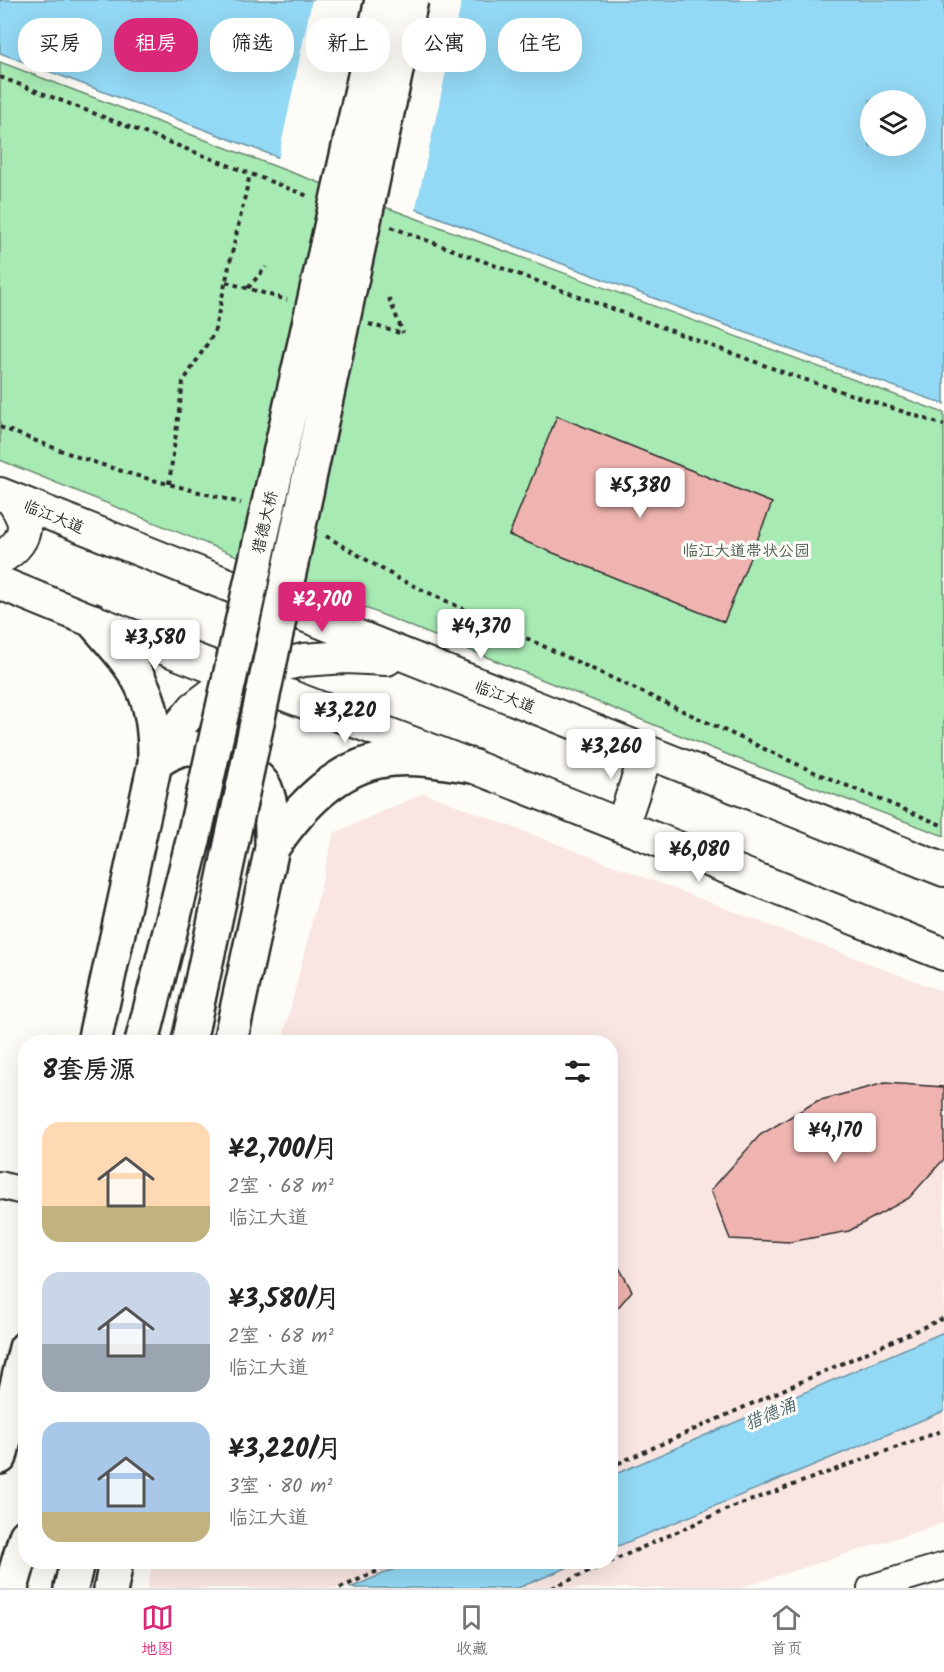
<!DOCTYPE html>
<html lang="zh">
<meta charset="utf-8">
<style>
:root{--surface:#fff;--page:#f2f2f2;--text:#222;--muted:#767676;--line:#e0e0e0;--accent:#db2777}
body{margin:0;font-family:Kalam,"LXGW WenKai TC",sans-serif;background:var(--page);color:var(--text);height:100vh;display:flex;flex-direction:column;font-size:22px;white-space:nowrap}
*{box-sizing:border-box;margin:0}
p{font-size:20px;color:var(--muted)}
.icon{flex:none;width:33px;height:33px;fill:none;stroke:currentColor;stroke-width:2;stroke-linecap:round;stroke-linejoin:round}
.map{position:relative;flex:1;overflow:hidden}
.drawer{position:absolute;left:18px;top:1035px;width:600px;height:534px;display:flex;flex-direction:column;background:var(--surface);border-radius:24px;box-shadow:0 6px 24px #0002}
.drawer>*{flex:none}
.top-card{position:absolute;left:18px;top:18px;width:600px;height:54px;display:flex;gap:12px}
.buttons{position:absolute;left:860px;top:90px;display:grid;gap:12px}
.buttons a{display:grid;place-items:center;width:66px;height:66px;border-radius:50%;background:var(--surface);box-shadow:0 6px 24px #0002;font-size:30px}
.price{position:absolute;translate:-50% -51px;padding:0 14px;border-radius:6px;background:#fff;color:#222;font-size:20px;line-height:39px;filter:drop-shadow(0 2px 3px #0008)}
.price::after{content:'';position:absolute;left:50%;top:36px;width:18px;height:14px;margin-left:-9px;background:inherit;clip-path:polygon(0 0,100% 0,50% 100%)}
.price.active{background:var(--accent);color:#fff}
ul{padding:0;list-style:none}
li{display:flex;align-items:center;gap:18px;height:150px;padding:0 24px}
li span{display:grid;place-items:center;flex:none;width:168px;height:120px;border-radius:18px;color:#555}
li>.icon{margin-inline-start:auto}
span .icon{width:72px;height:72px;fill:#fffc;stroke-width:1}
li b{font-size:26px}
h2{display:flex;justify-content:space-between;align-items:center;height:72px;padding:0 24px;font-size:26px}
.tag{padding:0 21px;border-radius:24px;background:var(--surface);box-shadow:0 6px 24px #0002;font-size:21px;line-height:54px}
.tag.active{background:var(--accent);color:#fff}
.menu{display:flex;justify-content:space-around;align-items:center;height:84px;border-top:2px solid var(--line);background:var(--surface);font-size:16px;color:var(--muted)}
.menu a{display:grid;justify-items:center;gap:3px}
.menu .active{color:var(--accent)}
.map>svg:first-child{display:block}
.built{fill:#f9e6e2}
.green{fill:#a8eab4;stroke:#6a8a70;stroke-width:1.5}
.water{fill:#93d8f4;stroke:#6993a4;stroke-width:1.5;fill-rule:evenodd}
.pier{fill:#fdfcf7}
.building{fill:#efb4b0;stroke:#2b2b2b;stroke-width:1.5}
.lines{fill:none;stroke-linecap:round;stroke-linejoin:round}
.minor-casing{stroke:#2b2b2b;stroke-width:30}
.major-casing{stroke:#2b2b2b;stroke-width:36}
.highway-casing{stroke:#2b2b2b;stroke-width:38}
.path{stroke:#2b2b2b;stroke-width:4;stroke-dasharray:4.5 4.5;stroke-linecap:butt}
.minor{stroke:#fdfcf7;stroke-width:26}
.major{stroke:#fdfcf7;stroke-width:32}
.highway{stroke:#fdfcf7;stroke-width:33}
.highway-bridge-casing{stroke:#2b2b2b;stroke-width:38;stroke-linecap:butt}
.highway-bridge{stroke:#fdfcf7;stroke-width:33}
.labels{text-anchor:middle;stroke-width:6;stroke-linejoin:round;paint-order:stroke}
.street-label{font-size:16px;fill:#2b2b2b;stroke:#fdfcf7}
.park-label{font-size:16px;fill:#4a5b4d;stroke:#fdfcf7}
.water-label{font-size:18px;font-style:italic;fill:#4a5f67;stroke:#fdfcf7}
</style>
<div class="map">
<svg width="944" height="1588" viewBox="0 0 944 1588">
<rect width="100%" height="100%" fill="#fdfcf7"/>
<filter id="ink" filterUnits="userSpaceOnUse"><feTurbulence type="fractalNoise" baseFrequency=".0167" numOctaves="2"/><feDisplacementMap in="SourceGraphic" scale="12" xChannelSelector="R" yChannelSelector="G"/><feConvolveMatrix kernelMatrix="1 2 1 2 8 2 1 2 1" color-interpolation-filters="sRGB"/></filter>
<g filter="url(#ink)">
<path class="built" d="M424,793L944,992V1523L739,1588H147L153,1562H610V1042H282L334,833Z"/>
<path class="green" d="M0,62L274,166L944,413V836L736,758L0,460Z"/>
<path class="water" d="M0,0H944V404L808,356L0,53ZM870,100H915V146H870Z
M944,1332V1411L611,1549V1476Z
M411,1562H581L518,1588H350Z"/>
<path class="pier" d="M312,0H462L415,212L278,160Z"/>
<path class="building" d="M557,416L772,503L724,622L509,535Z
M885,1083L944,1087V1159L909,1198L849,1231L790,1242L730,1239L711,1190L760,1135L817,1101Z
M610,1251L632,1291L610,1317Z"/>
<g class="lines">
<g class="minor-casing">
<path id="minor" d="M0,1185L26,1192
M871,1588L944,1566"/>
</g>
<g class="major-casing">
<path id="major" d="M0,494L944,870
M0,558C13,551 28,537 23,520C21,513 16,506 12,499
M0,583L93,621L472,766L944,954
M155,763L172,735L194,708L236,676L303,660L346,657L387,659
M622,826L647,752"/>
</g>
<g class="highway-casing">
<path id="highway" d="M93,621C138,672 156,691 155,763L94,1042
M155,763C165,756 176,748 189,748C208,748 257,770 265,788C273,807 272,828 272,848
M230,1042L272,848C300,806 341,762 394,759C421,757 446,762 472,766
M0,1457L26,1348
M11,1588L26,1536
M71,1588L77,1562
M111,1588L116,1562"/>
</g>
<path class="path" d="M0,77L308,196
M391,227L788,374L944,425
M226,282L287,300
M248,288L266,267
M389,298L403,333
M369,324L403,334
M0,427L78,457L134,475L241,503
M169,484L183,382L214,333L250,174
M326,536L399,579L814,772L944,826
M610,1467L944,1318
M340,1588L398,1562
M552,1588L730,1508L944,1430"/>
<use href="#minor" class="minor"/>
<use href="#major" class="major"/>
<use href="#highway" class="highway"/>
<g class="highway-bridge-casing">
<path id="highway-bridge" d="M142,1042L193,841L382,0
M189,1042L411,0"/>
</g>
<use href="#highway-bridge" class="highway-bridge"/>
</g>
</g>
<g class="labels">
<g class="street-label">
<text transform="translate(54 516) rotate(22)" y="6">临江大道</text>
<text transform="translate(264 522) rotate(-77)" y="6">猎德大桥</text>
<text transform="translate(505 696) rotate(21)" y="6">临江大道</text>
</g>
<g class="park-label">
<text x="746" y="556">临江大道带状公园</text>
</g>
<g class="water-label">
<text transform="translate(770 1414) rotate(-23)" y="6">猎德涌</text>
</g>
</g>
</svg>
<div class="buttons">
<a><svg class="icon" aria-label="layers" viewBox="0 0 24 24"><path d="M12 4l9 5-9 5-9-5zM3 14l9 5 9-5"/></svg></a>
</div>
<b class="price" style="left:640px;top:519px">¥5,380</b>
<b class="price active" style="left:322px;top:633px">¥2,700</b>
<b class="price" style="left:481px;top:660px">¥4,370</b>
<b class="price" style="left:155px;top:671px">¥3,580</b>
<b class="price" style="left:345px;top:744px">¥3,220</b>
<b class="price" style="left:611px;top:780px">¥3,260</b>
<b class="price" style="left:699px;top:883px">¥6,080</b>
<b class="price" style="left:835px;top:1164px">¥4,170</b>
<div class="top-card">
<a class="tag">买房</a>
<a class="tag active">租房</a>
<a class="tag">筛选</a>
<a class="tag">新上</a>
<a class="tag">公寓</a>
<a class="tag">住宅</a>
</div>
<section class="drawer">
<h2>8套房源<svg class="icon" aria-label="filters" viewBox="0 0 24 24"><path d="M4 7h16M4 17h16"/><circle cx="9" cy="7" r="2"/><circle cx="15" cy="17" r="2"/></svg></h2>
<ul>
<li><span style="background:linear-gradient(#ffd9b3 70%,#c2b280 0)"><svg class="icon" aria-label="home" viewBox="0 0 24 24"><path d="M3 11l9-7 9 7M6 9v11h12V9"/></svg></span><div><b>¥2,700/月</b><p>2室 · 68 m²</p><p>临江大道</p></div></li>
<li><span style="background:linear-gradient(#c9d6e8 60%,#9aa5b1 0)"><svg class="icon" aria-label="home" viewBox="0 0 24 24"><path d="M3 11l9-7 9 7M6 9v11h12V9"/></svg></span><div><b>¥3,580/月</b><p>2室 · 68 m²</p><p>临江大道</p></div></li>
<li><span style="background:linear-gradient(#a9c7e8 75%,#c2b280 0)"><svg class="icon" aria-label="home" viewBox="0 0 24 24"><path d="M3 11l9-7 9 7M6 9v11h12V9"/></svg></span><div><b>¥3,220/月</b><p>3室 · 80 m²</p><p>临江大道</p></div></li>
</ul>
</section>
</div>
<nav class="menu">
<a class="active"><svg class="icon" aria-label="map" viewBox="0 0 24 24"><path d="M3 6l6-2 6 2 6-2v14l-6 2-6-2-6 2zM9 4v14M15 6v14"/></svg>地图</a>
<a><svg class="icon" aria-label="saved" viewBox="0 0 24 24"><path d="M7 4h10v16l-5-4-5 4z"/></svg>收藏</a>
<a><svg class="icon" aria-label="home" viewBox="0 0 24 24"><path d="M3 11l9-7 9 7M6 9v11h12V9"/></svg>首页</a>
</nav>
